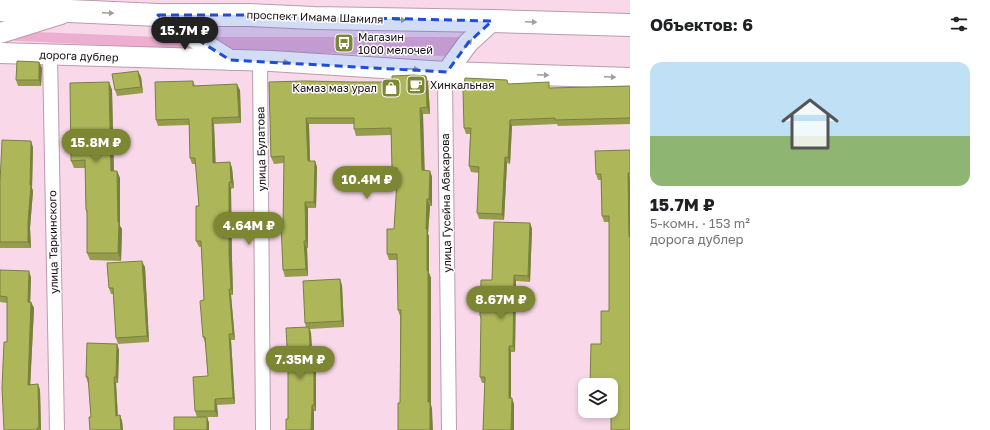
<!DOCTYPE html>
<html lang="ru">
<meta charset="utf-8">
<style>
:root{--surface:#fff;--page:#f2f2f2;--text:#202124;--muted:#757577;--accent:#7d8632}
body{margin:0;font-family:"Golos Text",sans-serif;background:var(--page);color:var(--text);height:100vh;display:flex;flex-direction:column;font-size:15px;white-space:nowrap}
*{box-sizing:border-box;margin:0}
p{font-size:13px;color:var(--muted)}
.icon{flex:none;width:22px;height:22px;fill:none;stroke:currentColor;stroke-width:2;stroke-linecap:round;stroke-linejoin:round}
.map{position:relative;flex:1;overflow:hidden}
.details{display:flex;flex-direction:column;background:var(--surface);width:360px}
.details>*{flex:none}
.fabs{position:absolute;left:578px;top:378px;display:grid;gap:8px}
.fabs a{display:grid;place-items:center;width:40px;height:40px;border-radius:8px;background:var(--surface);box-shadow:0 2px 6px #0003;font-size:20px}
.price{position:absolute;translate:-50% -34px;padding:0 9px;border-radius:14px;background:var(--accent);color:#fff;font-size:13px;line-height:26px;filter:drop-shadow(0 1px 2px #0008)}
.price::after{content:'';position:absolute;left:50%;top:24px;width:12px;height:9px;margin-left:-6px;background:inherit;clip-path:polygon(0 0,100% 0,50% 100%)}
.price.selected{background:#222;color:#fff}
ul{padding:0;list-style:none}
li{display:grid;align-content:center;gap:8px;height:212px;padding:0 20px}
li span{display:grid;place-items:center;height:124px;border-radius:12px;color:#555}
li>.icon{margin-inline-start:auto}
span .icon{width:72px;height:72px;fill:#fffc;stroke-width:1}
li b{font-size:17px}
h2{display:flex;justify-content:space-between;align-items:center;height:48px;padding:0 20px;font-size:17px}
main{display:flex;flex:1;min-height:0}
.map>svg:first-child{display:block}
.green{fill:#edaed0}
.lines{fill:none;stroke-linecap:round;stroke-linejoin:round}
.street-casing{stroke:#ba9cac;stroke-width:16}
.secondary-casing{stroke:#ba9cac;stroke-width:22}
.primary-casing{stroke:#ba9cac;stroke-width:24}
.street{stroke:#fff;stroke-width:14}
.secondary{stroke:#fff;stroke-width:20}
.primary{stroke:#fff;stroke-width:22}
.wall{fill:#959d4d}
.shaded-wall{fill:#79803f}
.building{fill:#adb75a;stroke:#79803f}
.oneway{fill:#a29da0}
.marked{fill:#1d4ed8;fill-opacity:0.2;stroke:#1d4ed8;stroke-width:3;stroke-dasharray:8 5;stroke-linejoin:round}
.labels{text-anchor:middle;stroke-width:3;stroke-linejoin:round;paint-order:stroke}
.street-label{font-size:11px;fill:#160b11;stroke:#fff}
.poi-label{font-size:11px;fill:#160b11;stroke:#fff;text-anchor:start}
</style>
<main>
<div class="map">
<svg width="630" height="430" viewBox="0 0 630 430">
<rect width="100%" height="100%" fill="#f8d8e9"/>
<path class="green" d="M12,31L183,38L200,48H158L0,40Z
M203,37H468L447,56L227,51Z"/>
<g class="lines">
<g class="street-casing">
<path id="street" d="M50,55L57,430
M260,61L263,430
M447,72L445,80L449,430"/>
</g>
<g class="secondary-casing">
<path id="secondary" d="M158,15L230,60
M0,33L61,14
M0,53L271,61L447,72L630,78
M447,72L468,43L492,21"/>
</g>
<g class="primary-casing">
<path id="primary" d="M0,10L69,11L158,15H248L314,18L492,21L630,25"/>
</g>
<use href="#street" class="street"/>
<use href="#secondary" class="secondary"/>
<use href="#primary" class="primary"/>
</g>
<path class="wall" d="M39,62L42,68L41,86H18L16,80Z
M138,71L141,77L143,93L117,96L115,90Z
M193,81L195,86L240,90L241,123L214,124L215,163L230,162L232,168L234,188L231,189L232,260L233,295H231L235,340H231L235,404L217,405L218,417H199H207L209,423V430L197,417L195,411L208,376L205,343L203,337L204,300L201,247H199L196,241L199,206L196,164H192L190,158L189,125L158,126L156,120Z
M109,82L112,90L114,171H117L120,178V226L122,229L121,261L90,260L87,253V214L86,210L85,168H74L71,161Z
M269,82H428L430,114H423L424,171H430L432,177V206H430L428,234L429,236V273L431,278V405L432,409L400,403V316L398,310V260H389L387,254L394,229L396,197L397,175H394L392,168L391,135L356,136L354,129V124H309L310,161H315L317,167L316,208H308V248H307L308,276L285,277L283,270L284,163L274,164L271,157Z
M508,84L551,88L630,86V124L558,126L557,124L512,126L510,164L507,163L504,220L479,219L477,213L479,173L471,172L469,166L470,134H466L464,128Z
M33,147L32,188L33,191L30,228L31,248H0V183Z
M630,150V430L611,385L601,344L609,311V222H604L602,216L601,180H598L596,174Z
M530,223L532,229L530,282L516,281L515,352H511V398L514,404V430H483L485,383H482L480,377L481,320L480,316L492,280Z
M145,267L149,342L118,344L116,338L113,294H111L109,288Z
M0,270L31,277L30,302H31L34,308L30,385L38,384L40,390L41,430H4L7,342V303L0,302Z
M342,285L344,327L310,329L311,333L313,366L316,372V411H314V430H286L288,419V366L306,327L305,323Z
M117,344L119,350L118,383H116L118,416L120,415L122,421L123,430H90L91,417L89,383H88L86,377Z"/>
<path class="shaded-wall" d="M39,62L42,68L41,86L39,80Z
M138,71L141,77L143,93L141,87Z
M426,76L428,82L430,114L427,107Z
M109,82L112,90L114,179L111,171Z
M237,84L240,90L241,123L239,117Z
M420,108L423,114L425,177L422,170Z
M212,118L214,124L216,169L213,163Z
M306,118L309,124L310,167L308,161Z
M510,120L512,126L510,164L508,158Z
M31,141L33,147L32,188L33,191L30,228L31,248L28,242V222Z
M505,157L507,163L504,220L502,214Z
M315,161L317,167L316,208L314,202Z
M230,162L232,168L234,188L231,182Z
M117,171L120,178V226L122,229L121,261L118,253Z
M430,171L432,177V206L429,199Z
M628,173L630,178V241L629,237Z
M229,182L231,189L232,260L233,295L231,289L229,254Z
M427,199L430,206L428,234L429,236V273L431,278V405L432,409L433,430H430L428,402L426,229Z
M305,202L308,208V248L306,241Z
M530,223L532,229L530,282L528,276Z
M304,241L307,248L308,276L306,269Z
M142,261L145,267L149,342L147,336Z
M29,271L31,277L30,308L28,302Z
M514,275L516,281L515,352L513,346Z
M340,279L342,285L344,327L342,321Z
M229,289L231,295L235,340L233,334Z
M31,302L34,308L30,391L28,385Z
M309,327L311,333L313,372L311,366Z
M229,334L231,340L235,404L233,398Z
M117,344L119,350L118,383L116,377Z
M509,346L511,352V404L509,398Z
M314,366L316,372V411L314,405Z
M114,377L116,383L118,422L116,416Z
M38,384L40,390L41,430H40L39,428Z
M512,398L514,404V430H511Z
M215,399L217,405L218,417L215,411Z
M312,405L314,411V430H311Z
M120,415L122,421L123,430H121Z
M207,417L209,423V430H207Z"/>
<path class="building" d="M17,61L39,62V80H16Z
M138,71L141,87L115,90L112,74Z
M414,75L426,76L427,107L420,108L422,170L430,171L429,199H427L426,229H427V271H428V402H430V430H398V403H400L401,310H398L397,254H387V229H394L396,197L397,168H392L391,128L354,129V118H306L308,161H315L314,202H305L306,241H304L306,269L283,270L281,225H283L284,156L271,157L269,82L305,81L353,82H392V76Z
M465,78L507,80L508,84L549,82V88L630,86V118L555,120V118L510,120L508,158L505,157L502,214L477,213L479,167L469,166L471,128H464L463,91Z
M193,81V86L237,84L239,117L212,118L213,163L230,162L231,182H229V254L231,289H229L233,334H229L233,398L215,399V411H195L193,377L208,376L205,337H203L200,301L204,300L201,241H196V206H199L195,158H190L189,119L156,120L155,82Z
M109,82L111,171H117L118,222H119L118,253H87V210H86L85,160L71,161L70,83Z
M2,140L31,141L30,185H31L28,222V242H0V183Z
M630,150V173H628L629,237H630V430H611V385H590L591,344H601V311H609V216H602L601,174H596L595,151Z
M494,222L530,223L528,276L514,275L513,346H509V398H512L511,430H483L485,377H480L481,316H480L481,280H492Z
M142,261L147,336L116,338L113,288H109L107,263Z
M0,270L29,271L28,302H31L28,385L38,384L39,428H37V430H4L2,388L4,342H7V297L0,296Z
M340,279L342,321L305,323L303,281Z
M309,327L311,366H314V405H312L311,430H286V419H288V366L286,328Z
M87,343L117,344L116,377H114L116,416L120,415L121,430H90L89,417H91L88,377H86Z
M174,417H207V430H174Z"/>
<defs><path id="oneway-solid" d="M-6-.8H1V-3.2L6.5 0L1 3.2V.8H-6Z"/></defs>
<g class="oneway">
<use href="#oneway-solid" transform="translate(108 13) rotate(2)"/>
<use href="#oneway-solid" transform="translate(400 20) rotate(1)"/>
<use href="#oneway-solid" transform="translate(531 22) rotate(2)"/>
<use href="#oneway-solid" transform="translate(468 44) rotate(-49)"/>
<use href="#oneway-solid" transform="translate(283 62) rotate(3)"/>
<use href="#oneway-solid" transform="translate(413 69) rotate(3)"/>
<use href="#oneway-solid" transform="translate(543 75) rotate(2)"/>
<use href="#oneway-solid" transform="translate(610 77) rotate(2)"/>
</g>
<path class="marked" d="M158,15H248L492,21L468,43L447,72L230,60Z"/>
<defs>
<g id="bus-square" transform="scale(1)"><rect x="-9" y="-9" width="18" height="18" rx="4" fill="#7d8632" stroke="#fff"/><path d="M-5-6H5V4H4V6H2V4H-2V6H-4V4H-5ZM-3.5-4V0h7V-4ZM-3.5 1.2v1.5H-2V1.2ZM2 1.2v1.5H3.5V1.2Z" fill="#fff"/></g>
<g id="cafe-square" transform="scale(1)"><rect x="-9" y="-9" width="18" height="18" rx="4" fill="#7d8632" stroke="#fff"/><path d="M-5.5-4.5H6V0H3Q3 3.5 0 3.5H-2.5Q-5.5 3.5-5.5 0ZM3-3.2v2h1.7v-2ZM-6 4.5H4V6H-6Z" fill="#fff"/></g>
<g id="shop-square" transform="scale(1)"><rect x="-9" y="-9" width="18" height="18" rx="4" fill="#7d8632" stroke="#fff"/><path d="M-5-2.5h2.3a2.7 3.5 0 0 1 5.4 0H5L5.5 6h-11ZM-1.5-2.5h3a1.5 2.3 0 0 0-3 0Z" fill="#fff"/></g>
</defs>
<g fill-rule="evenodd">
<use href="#bus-square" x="344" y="43"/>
<use href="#cafe-square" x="416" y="85"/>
<use href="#shop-square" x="391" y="88"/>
</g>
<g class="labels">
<g class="street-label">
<text transform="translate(315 17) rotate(2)" y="4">проспект Имама Шамиля</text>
<text transform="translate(79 56) rotate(2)" y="4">дорога дублер</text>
<text transform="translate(261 149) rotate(-91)" y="4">улица Булатова</text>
<text transform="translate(446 203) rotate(-91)" y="4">улица Гусейна Абакарова</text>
<text transform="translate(53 242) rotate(-91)" y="4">улица Таркинского</text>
</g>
<g class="poi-label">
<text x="358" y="41">Магазин<tspan x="358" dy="13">1000 мелочей</tspan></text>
<text x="430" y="89">Хинкальная</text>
<text x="377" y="92" text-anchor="end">Камаз маз урал</text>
</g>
</g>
</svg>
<div class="fabs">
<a><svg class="icon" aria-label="layers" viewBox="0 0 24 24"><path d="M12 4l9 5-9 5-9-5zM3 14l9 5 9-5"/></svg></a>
</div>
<b class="price selected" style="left:185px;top:51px">15.7M ₽</b>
<b class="price" style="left:96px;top:163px">15.8M ₽</b>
<b class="price" style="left:367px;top:200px">10.4M ₽</b>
<b class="price" style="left:249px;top:246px">4.64M ₽</b>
<b class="price" style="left:501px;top:320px">8.67M ₽</b>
<b class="price" style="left:300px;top:380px">7.35M ₽</b>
</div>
<section class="details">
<h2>Объектов: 6<svg class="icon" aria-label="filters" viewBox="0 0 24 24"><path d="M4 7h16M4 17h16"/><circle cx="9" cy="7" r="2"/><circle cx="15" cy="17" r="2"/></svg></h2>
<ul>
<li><span style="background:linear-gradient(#bfe0f5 60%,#8fb573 0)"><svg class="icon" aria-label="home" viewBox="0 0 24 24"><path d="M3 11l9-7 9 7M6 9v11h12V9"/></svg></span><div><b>15.7M ₽</b><p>5-комн. · 153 m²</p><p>дорога дублер</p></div></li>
</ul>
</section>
</main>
